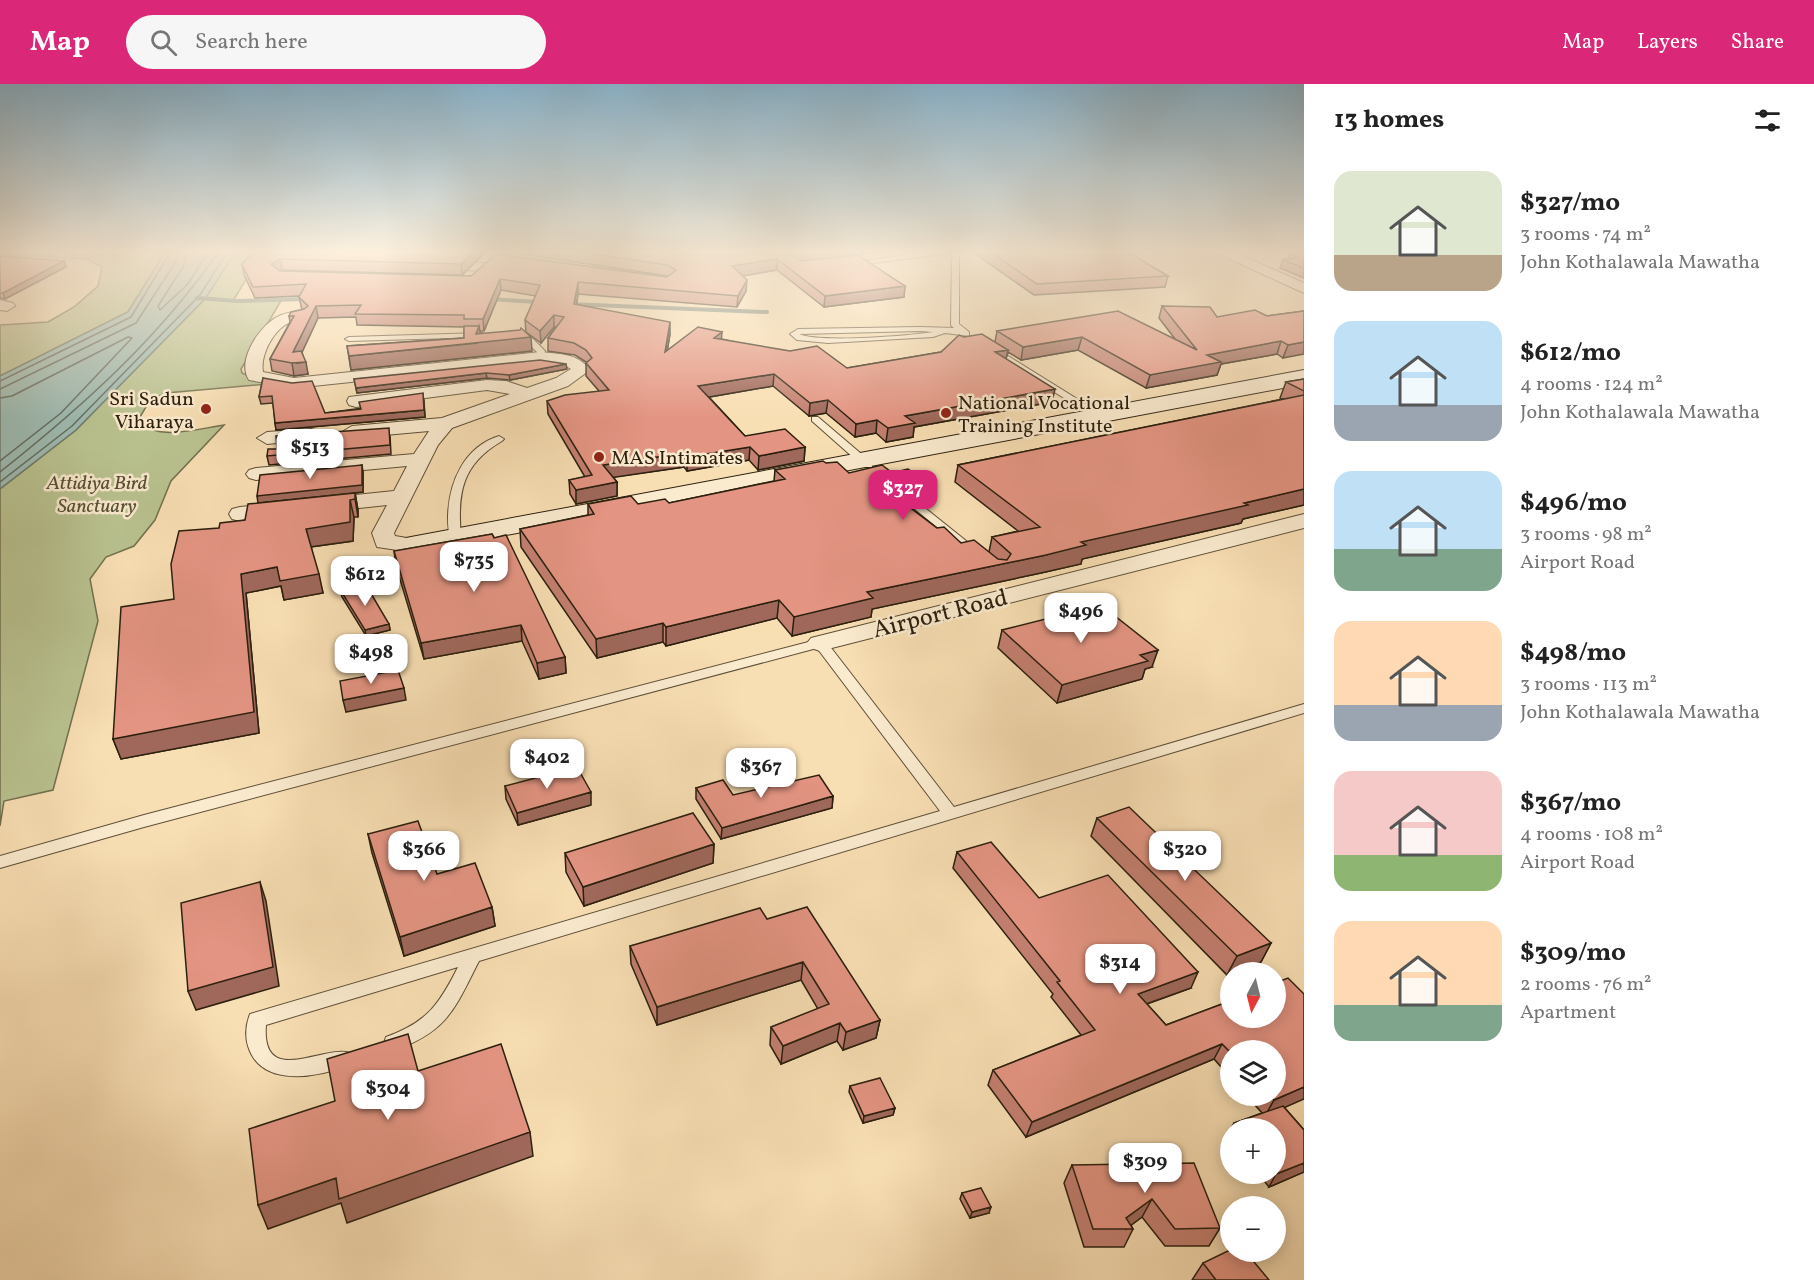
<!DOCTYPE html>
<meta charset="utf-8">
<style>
:root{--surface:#fff;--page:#f6f6f6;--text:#222;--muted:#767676;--accent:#db2777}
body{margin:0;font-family:Vollkorn,serif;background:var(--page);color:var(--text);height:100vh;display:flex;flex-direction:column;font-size:22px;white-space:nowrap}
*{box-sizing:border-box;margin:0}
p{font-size:20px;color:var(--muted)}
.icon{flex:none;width:33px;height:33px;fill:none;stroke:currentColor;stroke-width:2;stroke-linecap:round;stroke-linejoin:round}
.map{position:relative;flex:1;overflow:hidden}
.drawer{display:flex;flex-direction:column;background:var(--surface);width:510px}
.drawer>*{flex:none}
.needle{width:39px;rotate:187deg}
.controls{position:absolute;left:1220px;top:878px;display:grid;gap:12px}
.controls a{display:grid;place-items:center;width:66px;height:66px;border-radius:50%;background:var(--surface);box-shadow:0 3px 15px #0003;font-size:30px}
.price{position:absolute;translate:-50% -51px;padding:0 14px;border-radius:12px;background:#fff;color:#222;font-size:20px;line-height:39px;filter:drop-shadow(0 2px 3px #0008)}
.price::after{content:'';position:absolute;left:50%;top:36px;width:18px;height:14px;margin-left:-9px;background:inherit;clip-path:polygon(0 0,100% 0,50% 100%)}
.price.current{background:var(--accent);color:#fff}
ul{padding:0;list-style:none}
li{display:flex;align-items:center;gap:18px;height:150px;padding:0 30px}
li span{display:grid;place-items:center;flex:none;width:168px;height:120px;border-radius:18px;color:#555}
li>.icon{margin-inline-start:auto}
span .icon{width:72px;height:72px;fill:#fffc;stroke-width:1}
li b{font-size:26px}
h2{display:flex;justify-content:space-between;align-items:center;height:72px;padding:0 30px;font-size:26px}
header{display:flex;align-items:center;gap:36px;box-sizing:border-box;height:84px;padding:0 30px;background:var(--accent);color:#fff}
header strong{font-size:28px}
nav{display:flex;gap:33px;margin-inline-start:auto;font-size:21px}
.search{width:420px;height:54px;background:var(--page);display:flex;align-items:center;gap:15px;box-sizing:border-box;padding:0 21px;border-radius:33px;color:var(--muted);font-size:22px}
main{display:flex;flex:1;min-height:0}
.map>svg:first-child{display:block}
.green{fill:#b9c290;stroke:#72704f;stroke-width:1.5}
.water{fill:#9ebbb2;stroke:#707d70;stroke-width:1.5}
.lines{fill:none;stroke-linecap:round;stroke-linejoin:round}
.shore{stroke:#646d60;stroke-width:1.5}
.stream{stroke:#707d70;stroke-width:4}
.lane-casing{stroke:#5e4f37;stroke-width:2}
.street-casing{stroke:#5e4f37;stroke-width:2}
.secondary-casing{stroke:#2b1f0e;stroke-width:2}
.lane{fill:#faeace;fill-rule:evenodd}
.street{fill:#faeace;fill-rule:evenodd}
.secondary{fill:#faeace;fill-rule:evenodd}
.wall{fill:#c37f70;stroke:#2b1f0e;stroke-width:1.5}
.shaded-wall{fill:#9f685b;stroke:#2b1f0e;stroke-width:1.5}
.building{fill:#e39482;stroke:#2b1f0e;stroke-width:1.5}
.poi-dot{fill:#8f2418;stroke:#faeace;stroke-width:2}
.labels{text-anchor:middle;stroke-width:5;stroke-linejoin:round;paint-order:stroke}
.far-poi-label{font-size:20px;fill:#2b1f0e;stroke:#faeace;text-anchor:start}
.far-park-label{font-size:20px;font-style:italic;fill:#565035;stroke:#faeace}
.street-label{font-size:24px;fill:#2b1f0e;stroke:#faeace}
</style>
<header>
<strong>Map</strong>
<div class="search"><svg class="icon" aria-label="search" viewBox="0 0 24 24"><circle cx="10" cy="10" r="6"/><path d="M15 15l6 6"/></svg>Search here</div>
<nav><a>Map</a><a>Layers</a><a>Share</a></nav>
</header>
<main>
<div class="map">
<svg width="1304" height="1196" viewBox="0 0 1304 1196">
<rect width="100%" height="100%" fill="#f8deb3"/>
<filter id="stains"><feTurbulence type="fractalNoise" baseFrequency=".00333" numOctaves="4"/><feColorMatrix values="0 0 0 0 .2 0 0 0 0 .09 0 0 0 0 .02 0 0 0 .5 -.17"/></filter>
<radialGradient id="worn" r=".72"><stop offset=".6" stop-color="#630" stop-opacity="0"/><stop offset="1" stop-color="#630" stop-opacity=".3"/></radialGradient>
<path class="green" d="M0,167H166L128,228L0,292V241L48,238L74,223L98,202L102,183L87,175L0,170Z
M236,167H263L233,217L282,215L241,285L242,289L267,300L166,309L150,316L137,338C159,357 197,345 224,341L171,397L155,436L134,462L106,473L90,495L98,537L53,706L4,717L0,742V405L76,346L204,215Z"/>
<path class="water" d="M166,167H236L205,215L76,346L0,405V292L128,228Z"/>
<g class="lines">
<path class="shore" d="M187,167L184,181L158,222L160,226L187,201L209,167
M0,297L131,233L171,167
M0,305L136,239L177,176L178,167
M0,314L12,312L128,253L132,254L61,329L0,377
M0,388C82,323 159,254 219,167
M0,398L72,342L200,211L228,167"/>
<path class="stream" d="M197,214L238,217L306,215
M488,215L540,218
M569,220L767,228"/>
<g class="lane-casing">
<path id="lane" d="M933,167H959V240L969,248V252L945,249L933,253L828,259L797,256L790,250L798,245L920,243L954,244L951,241L952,169L849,182L845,180ZM920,247L933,248C908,252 818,259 799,250Z
M513,248L529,251L545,267L543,275H537V268L523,255L513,252Z
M482,249L486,251L485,253L349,257L345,255L349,253Z
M989,264H995L1103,331L1095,333L989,268Z
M812,333H818L872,379V383H864L812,337Z
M499,352L504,355L502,357C462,380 457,409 461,453L459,455H451C448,448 448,440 448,432C449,398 464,363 499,352Z
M885,392L980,468L982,470L980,472H972L881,397V393Z
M820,555L825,556L954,723L1304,620V629L479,877C454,926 448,947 393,967L386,965L384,959L386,953C427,938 439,921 458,883L266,941C261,1005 324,960 350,969L353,975L350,981C318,993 261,1005 248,962C245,952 246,940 250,930L940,727L817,564L144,743L0,784V772L144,731Z"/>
</g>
<g class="street-casing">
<path id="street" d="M1212,167H1232L1304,199V209Z
M435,177L484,179L491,183L484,187L430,184L428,181L430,178Z
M0,216L13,219L15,222L7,227L0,226Z
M300,227L308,232L306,235C301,237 295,237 291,238C274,244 260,271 263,288L294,294L540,268C559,270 578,269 590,286L568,302L452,344L438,361L394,449L395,452L419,456L422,461L419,466L411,468L377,463L372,449L387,421L240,437L232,435L229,430L232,425L240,423L394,407L407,382L256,396L249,394L246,390L249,386L256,384L414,370L429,347L352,354L342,348L352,342L442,334L510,310L487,306L356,323L349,321L347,317L349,313L487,296L506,297L527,304L556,294L571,285L564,281L540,278L294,304L249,296C236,276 260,242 277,233C284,229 293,228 300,227Z
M311,345L318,347L321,351L318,355L267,360L257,354L267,348Z
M1304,430V444L820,567L811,564L807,559L811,554Z"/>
</g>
<g class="secondary-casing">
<path id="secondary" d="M1304,286V300L411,469L401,467L397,461L401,455L411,453Z"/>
</g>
<use href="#lane" class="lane"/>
<use href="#street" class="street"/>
<use href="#secondary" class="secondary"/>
</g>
<path class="wall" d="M255,167H487L462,191L282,186L280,187L471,192L667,193L668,192L508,168L507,167H878L849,172L905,202L904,213L824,223L777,186L742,192L746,207L737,223L578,210L576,221L670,250L667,267L722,255L847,284L941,268L964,253L995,258L997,247L1175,255L1159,234L1162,222L1217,233L1267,232L1304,227L1283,274L1277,270L1221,280L1217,291L1146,304L1078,266L1021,276L1008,268L1006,275L1052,318L914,343L913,353L886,358L876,349L855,353L826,329L809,332L773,302L709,313L745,352L805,363L804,377L758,386L749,376L687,387L684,383L613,393L617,398V412L576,420L570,410L569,396L585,393L548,330L547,317L599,307L586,292V278L575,271L548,267V254L556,243H554L541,259L526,248L525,236L536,212L501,206L484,247H480V250L532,267L351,286L347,262L464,254V243L357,241L356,233L318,234L302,268L308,290L294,292L272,287L270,275L290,238L289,232L302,226L299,213V212L255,214L244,191L242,180Z
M971,167H1126L1168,192L1165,203L1034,211Z
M1290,169H1304V194L1280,184L1283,176L1288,175Z
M0,172L64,177L66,183L5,215L0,214Z
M567,285L510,296L487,294L357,309L354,295Z
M263,294L325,329L424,316L425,333L276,346L273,319L261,320L259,313Z
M1304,295V421L1243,435L1241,439L1082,475L1081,480L1041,489L872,525L871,533L792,552L777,534L666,562L663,558L597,574L521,463L520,445L588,431V420H638L669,419L774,397L775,386L826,379L849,389L895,391L896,388L926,403L912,407L899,397L897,412H895L937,444L961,459L989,468L992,453L1018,447L955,398L958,381L1283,315L1280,314L1286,298Z
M390,352L391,370L269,381L267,372L277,365Z
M363,388V408L355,409L358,426V433H354L353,457L311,463L323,509L284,516L281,502L246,509L259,649L121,675L113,655L174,515L219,444L245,436L336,411Z
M492,450L565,573L566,589L539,595L522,557L424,575L396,482L394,467Z
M341,507L389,540L390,546L366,552L342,513Z
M1002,546L1152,583L1145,585L1142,595L1057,619L998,564Z
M505,702L591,721L518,741L506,715Z
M696,704L733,711L833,712L832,724L721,755L696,715Z
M1097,734L1271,859L1261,878L1227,891L1091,752Z
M368,750L492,823L495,842L404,872L372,769Z
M714,760L713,779L584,822L566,788L565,769Z
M957,768L1039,814L1191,904L1147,920L1166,941L1230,917L1284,1023L1304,1046V1088L1269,1103L1258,1089H1275V1044H1231L1234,1039L1262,1029L1246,1011H1275L1230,966V993L1214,975L1026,1053L988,1001L993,986L1081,951L1051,913L1053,910L953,784Z
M767,835L880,936L876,954L843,966L837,957L781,980L770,961L771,943L818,925L801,896L657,941L631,880L630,862Z
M850,1002L895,1024L893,1031L863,1039L849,1008Z
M1230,1046V1055L1227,1051Z
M1072,1081L1220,1144L1209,1162H1165L1142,1133L1131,1141L1133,1145L1124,1163H1084L1064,1099Z
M962,1109L989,1129L970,1134L960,1115Z
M1203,1179L1269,1196H1192Z"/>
<path class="shaded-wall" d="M475,167H487L462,191L461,180Z
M811,167H878L801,180L802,169Z
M280,175L282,186L273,191L271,180Z
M777,175V186L731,194L732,182Z
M64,177L66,183L5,215L3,209Z
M500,195L501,206L484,247L483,235Z
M747,196L746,207L737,223L738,212Z
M578,198V210L575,232L574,220Z
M905,202L904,213L824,223L825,212Z
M316,222L318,234L297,279L306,278L308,290L294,292L292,279L293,268Z
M554,231V243L541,259L540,247Z
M670,238V250L665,280V268Z
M479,242L481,255L531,253L532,267L351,286L349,272L477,259L476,250Z
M722,248L721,260L714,254Z
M1082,253L1078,266L1021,276L1023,263Z
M1281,257L1277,270L1221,280L1217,291L1146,304L1150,291L1207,271Z
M1304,258V270L1283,274L1288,261Z
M1008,266L1005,279L995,268Z
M566,280L567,285L510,296L509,291Z
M486,289L487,294L357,309L356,304Z
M774,290L773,302L698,315V302Z
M1055,305L1052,318L914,343L913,353L886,358L888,344L905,332Z
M423,309L425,333L276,346L275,339L424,326Z
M828,316L826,329L809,332L810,319Z
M877,336L876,349L855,353L856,340Z
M750,363L749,376L687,387V373Z
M805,363L804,377L758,386L759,372Z
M684,369V383L603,395V381Z
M362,381L363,388V408L258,419L257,412Z
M899,394L897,412L877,417L879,400Z
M617,398V412L576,420V406Z
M927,398L926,403L912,407V402Z
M1304,405V421L1243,435L1241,439L1082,475L1081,480L1041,489L872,525L871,533L792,552L794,533L867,508L1046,471L1081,458Z
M355,409L358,426V433L355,415Z
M350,416L354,433L353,457L310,463L306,445Z
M277,483L319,490L323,509L284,516L281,502L246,509L259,649L121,675L113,655L241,490Z
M779,516L777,534L666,562V543Z
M663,539V558L597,574L596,555Z
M389,540L390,546L366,552L365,546Z
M521,541L522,557L424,575L421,559Z
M1158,566L1152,583L1145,585L1142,595L1057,619L1062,601L1140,571Z
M565,573L566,589L539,595L537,579Z
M404,604L406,616L346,628L343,616Z
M591,708V721L518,741L517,729Z
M833,712L832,724L721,755L722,744Z
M714,760L713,779L584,822L583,803Z
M260,798L266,817L279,902L196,926L188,907Z
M492,823L495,842L404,872L400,853Z
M1271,859L1261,878L1235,888H1230V890L1227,891L1237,872Z
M803,878L801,896L657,941V923Z
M1198,888L1191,904L1132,925L1138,910Z
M880,936L876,954L843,966L846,948Z
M840,939L837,957L781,980L783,962Z
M1222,960L1214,975L1026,1053L1032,1038Z
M1304,1003V1015L1265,1032L1274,1016Z
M895,1024L893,1031L863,1039L864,1032Z
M530,1048L533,1072L347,1139L341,1119L268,1145L258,1121L336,1094Z
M1304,1079V1088L1269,1103L1276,1090Z
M1152,1115L1142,1133L1126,1145V1134Z
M991,1123L989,1129L970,1134L972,1128Z"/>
<path class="building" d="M255,167H475L461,180L280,175L271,180L280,187L471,192L496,170L667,193L676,186L667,181L575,167H783L801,177L858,171L905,202L825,212L777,175L732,182L747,196L738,212L578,198L574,220L670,238L665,268L698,243L722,248L714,254L790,267L817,262L847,284L941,268L959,251L964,253L982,250L1008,266L995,268L1055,305L905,332L915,339L888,344L877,336L856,340L828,316L810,319L774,290L698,302L745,352L785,345L805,363L759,372L750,363L687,373L684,369L603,381L617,398L576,406L569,396L592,391L547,317L565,311L609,306L586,279L592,274L586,266L574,259L548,254L564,233L554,231L540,247L525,236L540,201L500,195L483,235H464V231L355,230L361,221L316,222L293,268L301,267L306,278L292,279L270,275L294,232H289L291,228L304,225L308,222L299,213L306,200L253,203L242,180Z
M989,167H1126L1168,192L1037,200Z
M1290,169H1304V184L1283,176L1296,174Z
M0,172L64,177L3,209H0Z
M1162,222L1210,223L1217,233L1255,226L1267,232L1304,227V258L1288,261L1281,257L1207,271L1221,278L1150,291L1082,253L1023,263L997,247L1118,227L1197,266Z
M464,242H479L476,250L520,246L521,244L531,253L349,272L347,262L464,254Z
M540,276L566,280L509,291L486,289L356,304L354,295Z
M263,294L292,299L312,297L325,329L361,325L359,318L423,309L424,326L275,339L272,312L259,313Z
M1304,295V307L1286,298Z
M1304,311V405L1244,419L1248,421L1081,458L1086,461L1046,471L867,508L873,514L794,533L779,516L666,543L663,539L596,555L520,445L594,430L588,420L631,412L638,420L665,415L669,419L785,395L775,386L823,377L826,379L837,378L849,389L882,381L899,394L879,400L937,444L944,443L961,459L974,456L998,475L1007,476L1011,470L992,453L1040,443L958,381Z
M389,344L390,361L267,372L268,365H277L276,352Z
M362,381V401L257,412L260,391Z
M908,385L927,398L912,402L896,388Z
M355,409V415L350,416V438L306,445L319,490L280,497L277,483L241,490L254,628L113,655L121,523L174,515L171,480L179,447L219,444L220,439L245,436L248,420Z
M492,450L494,454L506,451L565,573L537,579L521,541L421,559L394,467Z
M366,501L389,540L365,546L341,507Z
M1101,521L1158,566L1140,571L1148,577L1062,601L1002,546Z
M398,586L404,604L343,616L340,597Z
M577,683L591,708L517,729L505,702Z
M819,691L833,712L722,744L696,704L723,696L733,711Z
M1129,723L1271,859L1237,872L1097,734Z
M693,729L714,760L583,803L565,769Z
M418,737L437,790L475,779L492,823L400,853L368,750Z
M991,758L1039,814L1108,791L1198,888L1138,910L1166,941L1230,917V933H1275V899L1288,894L1304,910V1003L1274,1016L1269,1011H1275V966H1230V968L1222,960L1032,1038L993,986L1095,946L1057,898L1060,897L957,768Z
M260,798L273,883L188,907L181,819Z
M807,823L880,936L846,948L840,939L783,962L771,943L829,920L803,878L657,923L630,862L760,824L767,835Z
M408,950L418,987L501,960L530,1048L339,1115L336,1094L258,1121L249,1045L335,1017L327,975Z
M880,994L895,1024L864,1032L850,1002Z
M1283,1022L1304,1046V1079L1276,1090L1275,1089V1044H1238L1234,1039Z
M1194,1079L1220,1144L1175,1145L1152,1115L1126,1134L1133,1145H1093L1072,1081Z
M981,1104L991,1123L972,1128L962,1109Z
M1230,1166V1167H1245L1269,1196H1216L1203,1179Z"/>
<linearGradient id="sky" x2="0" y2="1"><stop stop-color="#8ab7d2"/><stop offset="0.5" stop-color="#fcf0dd"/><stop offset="1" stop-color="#fcf0dd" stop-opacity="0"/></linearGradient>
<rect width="1304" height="335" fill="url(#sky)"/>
<g class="poi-dot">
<circle cx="206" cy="325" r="6"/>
<circle cx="946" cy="329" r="6"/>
<circle cx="599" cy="373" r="6"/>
</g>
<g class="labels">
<g class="far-poi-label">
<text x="194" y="321" text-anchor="end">Sri Sadun<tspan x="194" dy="23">Viharaya</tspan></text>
<text x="958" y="325">National Vocational<tspan x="958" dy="23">Training Institute</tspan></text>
<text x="611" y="380">MAS Intimates</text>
</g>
<g class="far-park-label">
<text x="97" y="405">Attidiya Bird<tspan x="97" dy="23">Sanctuary</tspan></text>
</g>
<g class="street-label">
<text transform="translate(940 529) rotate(-14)" y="8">Airport Road</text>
</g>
</g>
<rect width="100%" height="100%" filter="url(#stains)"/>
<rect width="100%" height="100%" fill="url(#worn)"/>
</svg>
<div class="controls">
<a><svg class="needle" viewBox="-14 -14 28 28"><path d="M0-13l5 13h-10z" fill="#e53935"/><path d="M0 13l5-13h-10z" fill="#767676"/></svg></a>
<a><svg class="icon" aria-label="layers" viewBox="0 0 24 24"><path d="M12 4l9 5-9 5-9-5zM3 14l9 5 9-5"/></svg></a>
<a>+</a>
<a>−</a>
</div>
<b class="price" style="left:310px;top:396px">$513</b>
<b class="price current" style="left:903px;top:437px">$327</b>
<b class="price" style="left:474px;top:509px">$735</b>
<b class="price" style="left:365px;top:523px">$612</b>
<b class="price" style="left:1081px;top:560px">$496</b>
<b class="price" style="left:371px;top:601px">$498</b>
<b class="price" style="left:547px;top:706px">$402</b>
<b class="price" style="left:761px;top:715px">$367</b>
<b class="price" style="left:424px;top:798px">$366</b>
<b class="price" style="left:1185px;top:798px">$320</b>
<b class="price" style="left:1120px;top:911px">$314</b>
<b class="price" style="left:388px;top:1037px">$304</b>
<b class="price" style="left:1145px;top:1110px">$309</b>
</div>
<section class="drawer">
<h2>13 homes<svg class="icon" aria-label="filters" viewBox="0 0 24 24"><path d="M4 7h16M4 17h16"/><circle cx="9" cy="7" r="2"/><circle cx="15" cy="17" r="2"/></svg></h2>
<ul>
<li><span style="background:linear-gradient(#dfe7d0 70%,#b9a48a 0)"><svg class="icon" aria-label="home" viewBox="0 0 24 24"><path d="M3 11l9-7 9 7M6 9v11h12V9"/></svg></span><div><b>$327/mo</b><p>3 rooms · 74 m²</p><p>John Kothalawala Mawatha</p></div></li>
<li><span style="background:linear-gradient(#bfe0f5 70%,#9aa5b1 0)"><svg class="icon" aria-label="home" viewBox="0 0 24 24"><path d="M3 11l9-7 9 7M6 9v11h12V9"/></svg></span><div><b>$612/mo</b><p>4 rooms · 124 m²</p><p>John Kothalawala Mawatha</p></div></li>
<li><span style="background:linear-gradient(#bfe0f5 65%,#7fa58c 0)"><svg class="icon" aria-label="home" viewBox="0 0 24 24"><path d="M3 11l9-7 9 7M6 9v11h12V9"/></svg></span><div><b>$496/mo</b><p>3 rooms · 98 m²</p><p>Airport Road</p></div></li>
<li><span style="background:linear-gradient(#ffd9b3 70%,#9aa5b1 0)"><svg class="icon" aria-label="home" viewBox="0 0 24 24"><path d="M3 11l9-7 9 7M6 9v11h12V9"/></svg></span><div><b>$498/mo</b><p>3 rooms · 113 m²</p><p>John Kothalawala Mawatha</p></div></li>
<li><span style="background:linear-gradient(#f6c9c9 70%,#8fb573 0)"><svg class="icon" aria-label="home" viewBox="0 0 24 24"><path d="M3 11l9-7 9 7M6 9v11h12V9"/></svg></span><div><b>$367/mo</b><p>4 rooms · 108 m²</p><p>Airport Road</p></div></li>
<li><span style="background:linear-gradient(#ffd9b3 70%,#7fa58c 0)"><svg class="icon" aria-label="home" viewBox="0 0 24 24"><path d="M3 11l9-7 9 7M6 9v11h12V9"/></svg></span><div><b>$309/mo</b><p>2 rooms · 76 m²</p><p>Apartment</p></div></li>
</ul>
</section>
</main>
